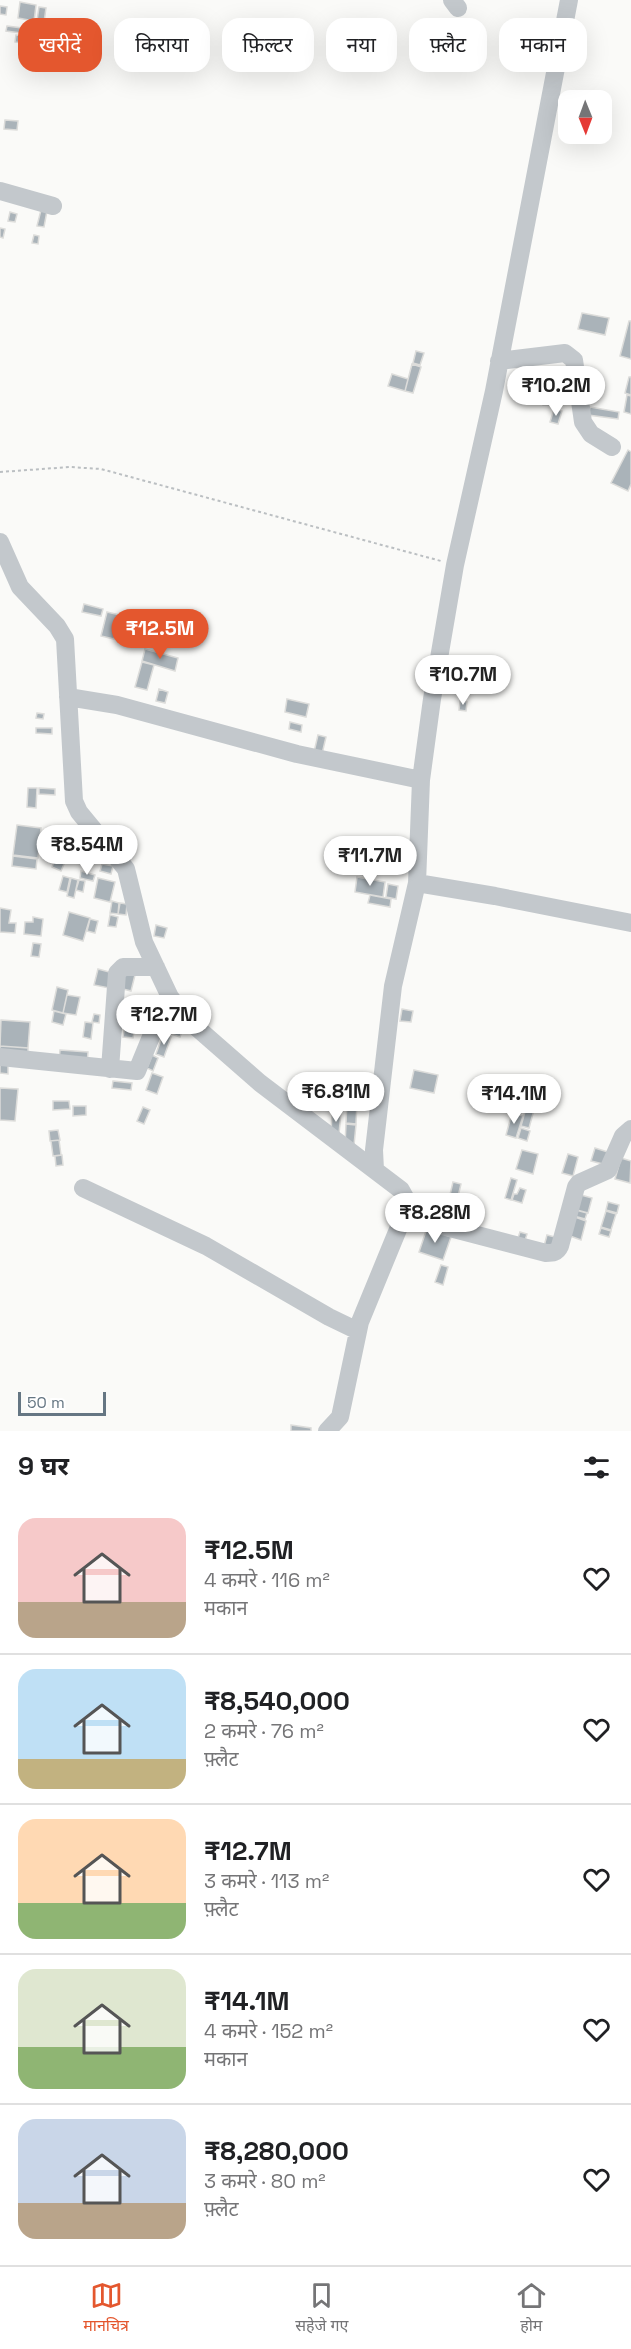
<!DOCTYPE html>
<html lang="hi">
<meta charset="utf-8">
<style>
:root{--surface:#fff;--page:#f2f2f2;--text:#202124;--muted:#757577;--line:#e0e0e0;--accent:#e4572e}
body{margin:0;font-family:"Space Grotesk","Noto Sans Devanagari",sans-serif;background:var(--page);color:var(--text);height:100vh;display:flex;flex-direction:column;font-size:22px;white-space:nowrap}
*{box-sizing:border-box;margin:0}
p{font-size:20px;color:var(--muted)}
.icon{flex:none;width:33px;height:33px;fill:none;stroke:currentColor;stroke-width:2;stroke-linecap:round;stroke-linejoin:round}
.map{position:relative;height:1431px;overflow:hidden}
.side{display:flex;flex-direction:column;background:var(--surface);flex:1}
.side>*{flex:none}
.top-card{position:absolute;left:18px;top:18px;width:596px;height:54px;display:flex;gap:12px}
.needle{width:39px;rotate:179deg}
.fabs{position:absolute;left:558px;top:90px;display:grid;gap:12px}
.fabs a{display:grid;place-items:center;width:54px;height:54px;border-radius:12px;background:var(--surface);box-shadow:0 6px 24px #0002;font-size:30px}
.scale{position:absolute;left:18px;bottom:15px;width:88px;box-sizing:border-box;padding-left:6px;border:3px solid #657683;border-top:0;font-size:16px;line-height:21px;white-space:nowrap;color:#657683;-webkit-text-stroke:4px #fff;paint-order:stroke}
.price{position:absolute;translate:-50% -51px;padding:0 14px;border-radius:21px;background:#fff;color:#222;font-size:20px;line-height:39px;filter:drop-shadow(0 2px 3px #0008)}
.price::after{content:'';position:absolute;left:50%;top:36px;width:18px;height:14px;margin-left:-9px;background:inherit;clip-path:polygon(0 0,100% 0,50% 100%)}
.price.current{background:var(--accent);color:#fff}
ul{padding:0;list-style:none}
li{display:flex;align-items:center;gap:18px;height:150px;padding:0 18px}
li+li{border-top:2px solid var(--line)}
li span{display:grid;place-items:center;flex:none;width:168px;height:120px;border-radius:18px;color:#555}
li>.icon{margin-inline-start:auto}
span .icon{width:72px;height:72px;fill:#fffc;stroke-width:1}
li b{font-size:26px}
h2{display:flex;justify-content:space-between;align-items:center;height:72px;padding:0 18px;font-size:26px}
.tag{padding:0 21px;border-radius:18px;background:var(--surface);box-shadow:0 6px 24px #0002;font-size:21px;line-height:54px}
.tag.current{background:var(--accent);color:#fff}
.tab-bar{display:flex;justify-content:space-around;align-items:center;height:84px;border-top:2px solid var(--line);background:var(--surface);font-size:16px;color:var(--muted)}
.tab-bar a{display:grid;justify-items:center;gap:3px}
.tab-bar .current{color:var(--accent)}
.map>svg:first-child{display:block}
.building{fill:#aab3b9;stroke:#dcdcda;stroke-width:1.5}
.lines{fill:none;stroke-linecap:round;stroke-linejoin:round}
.path{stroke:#bbbfc2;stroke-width:2;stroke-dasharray:3 3;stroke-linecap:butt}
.minor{stroke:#c3c8cc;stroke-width:18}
</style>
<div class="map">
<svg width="631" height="1431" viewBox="0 0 631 1431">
<rect width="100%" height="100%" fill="#fafaf8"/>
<path class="building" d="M20,2L36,5L34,21L18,18Z
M0,6L7,7L6,15L0,14Z
M39,7L46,8L44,22L37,21Z
M37,25H43L41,38L35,37Z
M7,26L22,28L21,33L6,31Z
M16,35L28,37L27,44L15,42Z
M5,120L18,121L17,130L4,129Z
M41,210L47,211L44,227L37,226Z
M10,212L17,214L15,222L8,221Z
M0,228L5,229L3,238L0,237Z
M34,235L39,236L38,244L32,243Z
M582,313L609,318L605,335L578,329Z
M629,321H631V359L620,356Z
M416,351L424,353L420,365L413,363Z
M412,364L421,367L413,393L405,391Z
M392,374L408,379L405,391L388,386Z
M629,377H631V395L625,393Z
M543,380H555V405H543Z
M627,395L631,396V414L624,412Z
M590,407L619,412L618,419L588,415Z
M554,409L562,411L558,424L550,422Z
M628,450L631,452V484L628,491L611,483Z
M84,604L103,609L101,616L82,612Z
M107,612L120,615L114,639L101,636Z
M145,649L178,658L175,671L142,661Z
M142,662L154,665L147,690L135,687Z
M159,689L168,692L165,703L156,701Z
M287,699L309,704L306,717L285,712Z
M460,701L467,702L466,711L459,710Z
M37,713L44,714L43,719L36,718Z
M290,722L302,725L301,732L289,729Z
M36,728H52V734L36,733Z
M318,735L326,737L322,754L314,752Z
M28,788H37L36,808L27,807Z
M39,788L55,789V795L39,794Z
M17,825L41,828L38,858L13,855Z
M52,830H61L60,841H51Z
M13,856L37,859L36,869L12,866Z
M55,859L64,864L61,871L52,867Z
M102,864L113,866L111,874L100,871Z
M81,871L95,875L93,881L80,878Z
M63,876L70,878L67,892L59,890Z
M357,877L385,882L383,897L355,892Z
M71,878L78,880L74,898L67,896Z
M98,878L115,882L110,902L94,898Z
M79,880L85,881L83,892L76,890Z
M388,884L398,886L396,899L386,897Z
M370,895L391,899L390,907L368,903Z
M112,901L119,903L118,914L110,913Z
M120,903L127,904L126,915L118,914Z
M0,908L11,910L9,923H16L15,933L0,932Z
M69,912L90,918L83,941L63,935Z
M110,915L118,917L116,927L108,926Z
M33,917L43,919L41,936L24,934L25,922H33Z
M90,919L98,921L95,933L87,931Z
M156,925L167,928L164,938L154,936Z
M33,943L41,944L39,957L31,956Z
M98,969L113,973L109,988L94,985Z
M123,972L135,975L131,991L119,988Z
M57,987L68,990L63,1013L52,1010Z
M67,995L80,997L76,1015L63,1013Z
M128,1006L138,1007L133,1038L123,1037Z
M402,1009L413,1011L411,1022L400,1021Z
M54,1011L66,1014L63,1025L52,1022Z
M94,1014L100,1015L99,1023L92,1022Z
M1,1020L30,1022L28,1048L0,1046Z
M85,1022L93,1023L91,1039L83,1037Z
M174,1025L183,1028L180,1037L171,1034Z
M163,1034L171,1037L164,1057L156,1054Z
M0,1046L28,1048V1057L0,1055Z
M60,1050L88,1052L87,1065L59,1062Z
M152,1055L158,1058L153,1071L147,1068Z
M0,1065H8V1074L0,1073Z
M414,1070L438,1075L434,1093L410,1088Z
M152,1073L163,1077L157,1094L146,1090Z
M113,1081L132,1083L131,1090L112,1088Z
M0,1088L18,1089L15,1121L0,1120Z
M53,1101H69L70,1109L53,1110Z
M347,1102H357L356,1124L346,1123Z
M73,1106H86V1115L73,1116Z
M143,1107L150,1110L144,1124L137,1121Z
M526,1108L534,1110L529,1128L521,1126Z
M332,1112H341L339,1134H331Z
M512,1113L523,1116L516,1138L506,1135Z
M346,1124L356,1125L354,1145H345Z
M521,1128L530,1131L527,1141L518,1138Z
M58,1130L60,1140L50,1141L49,1131Z
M59,1140L61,1155L53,1156L51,1141Z
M595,1148L611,1153L607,1165L591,1161Z
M522,1150L538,1154L533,1174L516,1169Z
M568,1154L578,1157L573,1176L562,1173Z
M62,1155L63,1165L56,1166L55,1156Z
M621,1158L631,1161L630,1183L615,1179Z
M511,1178L517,1180L511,1200L505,1198Z
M453,1182L461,1184L457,1201L449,1199Z
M520,1188L526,1190L522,1203L512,1200L514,1194H517Z
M581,1195L592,1198L588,1213L577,1210Z
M608,1202L619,1205L617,1213L606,1210Z
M576,1210L587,1213L585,1219L574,1216Z
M606,1211L616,1214L611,1230L601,1227Z
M575,1217L586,1221L581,1240L570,1236Z
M427,1228L451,1237L443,1260L419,1252Z
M601,1228L611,1231L609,1237L599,1234Z
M520,1232L527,1234L523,1247L516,1244Z
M547,1235L555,1237L551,1252L543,1250Z
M441,1265L448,1267L443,1285L435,1282Z
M291,1425L311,1428V1431H291Z"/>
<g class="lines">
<path class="path" d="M0,472L70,467L101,469L441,561"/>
<path class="minor" d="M452,0L458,8
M0,191L53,206
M499,361L565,353L574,360L583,422L591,434L612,447
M0,542L20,587L57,626L65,639L74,801L79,812L126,869L144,942L170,997L188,1020L260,1083L401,1190L406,1199V1210L360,1322L340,1417L327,1431
M68,697L117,705L297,754L421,780
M417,883L495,896L631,923
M0,1057L137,1071L153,1032L178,1008
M110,1069L117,973L123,967H156
M375,1170L374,1150L393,986L417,883L421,780L432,699L455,565L494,391L569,0
M83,1188L206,1246L329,1317L358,1331
M404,1216L546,1253C552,1253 557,1253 560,1246L576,1187L579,1183L608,1170L623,1136L631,1129"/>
</g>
</svg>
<div class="fabs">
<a><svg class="needle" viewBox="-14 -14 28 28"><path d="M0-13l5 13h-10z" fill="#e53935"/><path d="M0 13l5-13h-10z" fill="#757577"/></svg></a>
</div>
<div class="scale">50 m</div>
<b class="price" style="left:556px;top:417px">₹10.2M</b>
<b class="price current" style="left:160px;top:660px">₹12.5M</b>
<b class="price" style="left:463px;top:706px">₹10.7M</b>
<b class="price" style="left:87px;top:876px">₹8.54M</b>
<b class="price" style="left:370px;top:887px">₹11.7M</b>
<b class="price" style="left:164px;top:1046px">₹12.7M</b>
<b class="price" style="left:336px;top:1123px">₹6.81M</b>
<b class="price" style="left:514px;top:1125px">₹14.1M</b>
<b class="price" style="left:435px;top:1244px">₹8.28M</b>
<div class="top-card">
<a class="tag current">खरीदें</a>
<a class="tag">किराया</a>
<a class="tag">फ़िल्टर</a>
<a class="tag">नया</a>
<a class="tag">फ़्लैट</a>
<a class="tag">मकान</a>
</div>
</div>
<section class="side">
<h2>9 घर<svg class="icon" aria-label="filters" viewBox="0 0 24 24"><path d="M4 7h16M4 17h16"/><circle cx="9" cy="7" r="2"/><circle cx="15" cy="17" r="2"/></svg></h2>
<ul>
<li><span style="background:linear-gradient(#f6c9c9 70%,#b9a48a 0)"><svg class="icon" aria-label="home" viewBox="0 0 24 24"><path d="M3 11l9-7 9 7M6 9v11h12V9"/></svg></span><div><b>₹12.5M</b><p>4 कमरे · 116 m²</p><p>मकान</p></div><svg class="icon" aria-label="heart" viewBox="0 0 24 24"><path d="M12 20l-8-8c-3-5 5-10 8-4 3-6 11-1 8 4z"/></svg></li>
<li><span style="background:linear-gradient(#bfe0f5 75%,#c2b280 0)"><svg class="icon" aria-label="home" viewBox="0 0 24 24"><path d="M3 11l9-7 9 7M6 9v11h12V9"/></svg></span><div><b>₹8,540,000</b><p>2 कमरे · 76 m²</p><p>फ़्लैट</p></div><svg class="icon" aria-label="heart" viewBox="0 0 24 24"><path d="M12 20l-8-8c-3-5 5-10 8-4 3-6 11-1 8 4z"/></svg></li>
<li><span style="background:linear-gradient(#ffd9b3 70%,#8fb573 0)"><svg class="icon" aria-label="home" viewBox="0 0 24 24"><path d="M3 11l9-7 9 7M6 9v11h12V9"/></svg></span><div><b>₹12.7M</b><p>3 कमरे · 113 m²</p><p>फ़्लैट</p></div><svg class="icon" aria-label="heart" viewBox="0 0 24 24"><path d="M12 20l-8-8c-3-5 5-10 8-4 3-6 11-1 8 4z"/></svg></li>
<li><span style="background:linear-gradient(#dfe7d0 65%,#8fb573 0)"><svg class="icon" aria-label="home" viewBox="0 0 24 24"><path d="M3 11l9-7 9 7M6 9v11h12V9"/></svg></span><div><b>₹14.1M</b><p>4 कमरे · 152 m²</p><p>मकान</p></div><svg class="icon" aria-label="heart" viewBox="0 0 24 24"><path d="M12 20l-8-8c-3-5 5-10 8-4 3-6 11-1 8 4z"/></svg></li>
<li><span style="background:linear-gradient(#c9d6e8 70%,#b9a48a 0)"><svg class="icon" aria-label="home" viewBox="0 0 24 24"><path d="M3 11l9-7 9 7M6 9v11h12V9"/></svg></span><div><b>₹8,280,000</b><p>3 कमरे · 80 m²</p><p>फ़्लैट</p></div><svg class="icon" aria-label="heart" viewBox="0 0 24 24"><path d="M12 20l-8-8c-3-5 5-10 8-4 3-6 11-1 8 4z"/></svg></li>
</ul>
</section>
<nav class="tab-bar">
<a class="current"><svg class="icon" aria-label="map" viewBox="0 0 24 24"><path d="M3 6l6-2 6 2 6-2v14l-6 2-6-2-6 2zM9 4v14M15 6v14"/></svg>मानचित्र</a>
<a><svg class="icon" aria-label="saved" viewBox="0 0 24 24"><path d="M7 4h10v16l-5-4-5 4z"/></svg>सहेजे गए</a>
<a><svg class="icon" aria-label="home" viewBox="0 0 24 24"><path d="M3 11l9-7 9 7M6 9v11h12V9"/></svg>होम</a>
</nav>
